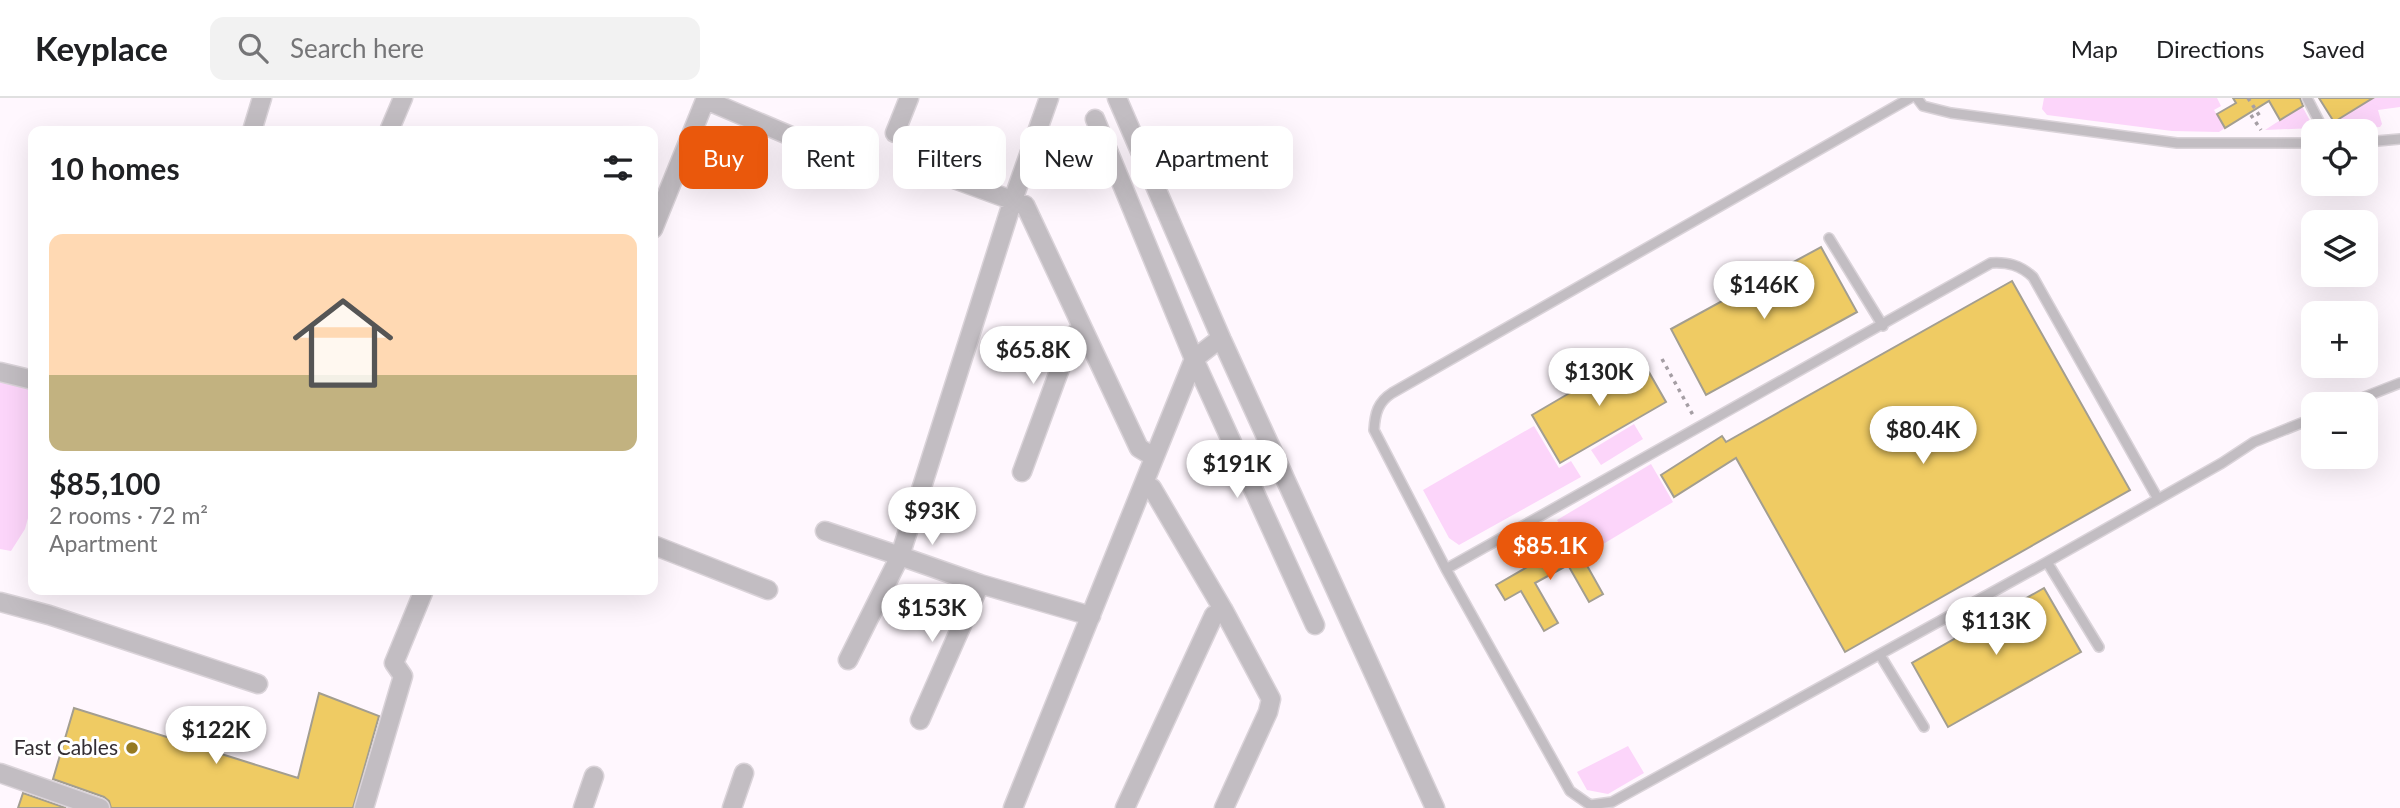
<!DOCTYPE html>
<meta charset="utf-8">
<style>
:root{--surface:#fff;--page:#f2f2f2;--text:#202124;--muted:#757577;--line:#e0e0e0;--accent:#ea580c}
body{margin:0;font-family:Lato,sans-serif;background:var(--page);color:var(--text);height:100vh;display:flex;flex-direction:column;font-size:26px;white-space:nowrap}
*{box-sizing:border-box;margin:0}
p{font-size:23px;color:var(--muted)}
.icon{flex:none;width:38px;height:38px;fill:none;stroke:currentColor;stroke-width:2;stroke-linecap:round;stroke-linejoin:round}
.map{position:relative;flex:1;overflow:hidden}
.details{position:absolute;left:28px;top:28px;width:630px;height:469px;display:flex;flex-direction:column;background:var(--surface);border-radius:14px;box-shadow:0 7px 28px #0002}
.details>*{flex:none}
.guide{position:absolute;left:679px;top:28px;width:665px;height:63px;display:flex;gap:14px}
.buttons{position:absolute;left:2301px;top:21px;display:grid;gap:14px}
.buttons a{display:grid;place-items:center;width:77px;height:77px;border-radius:14px;background:var(--surface);box-shadow:0 7px 28px #0002;font-size:35px}
.price{position:absolute;translate:-50% -60px;padding:0 16px;border-radius:24px;background:#fff;color:#222;font-size:23px;line-height:46px;filter:drop-shadow(0 2px 4px #0008)}
.price::after{content:'';position:absolute;left:50%;top:42px;width:21px;height:16px;margin-left:-10px;background:inherit;clip-path:polygon(0 0,100% 0,50% 100%)}
.price.current{background:var(--accent);color:#fff}
ul{padding:0;list-style:none}
li{display:grid;align-content:center;gap:14px;height:371px;padding:0 21px}
li span{display:grid;place-items:center;height:217px;border-radius:14px;color:#555}
li>.icon{margin-inline-start:auto}
span .icon{width:126px;height:126px;fill:#fffc;stroke-width:1}
li b{font-size:30px}
h2{display:flex;justify-content:space-between;align-items:center;height:84px;padding:0 21px;font-size:30px}
.pill{padding:0 24px;border-radius:14px;background:var(--surface);box-shadow:0 7px 28px #0002;font-size:24px;line-height:63px}
.pill.current{background:var(--accent);color:#fff}
header{display:flex;align-items:center;gap:42px;box-sizing:border-box;height:98px;padding:0 35px;background:var(--surface);border-bottom:2px solid var(--line)}
header strong{font-size:33px}
nav{display:flex;gap:38px;margin-inline-start:auto;font-size:24px}
.search{width:490px;height:63px;background:var(--page);display:flex;align-items:center;gap:18px;box-sizing:border-box;padding:0 24px;border-radius:14px;color:var(--muted);font-size:26px}
.map>svg:first-child{display:block}
.green{fill:#fcd5fa}
.building{fill:#efcb63;stroke:#a39e90;stroke-width:2}
.lines{fill:none;stroke-linecap:round;stroke-linejoin:round}
.service-casing{stroke:#dad3d9;stroke-width:12}
.minor-casing{stroke:#dad3d9;stroke-width:21}
.path{stroke:#a59ea4;stroke-width:3.5;stroke-dasharray:3.5 5;stroke-linecap:butt}
.service{stroke:#c2bdc2;stroke-width:9}
.minor{stroke:#c2bdc2;stroke-width:18}
.poi-dot{fill:#957a21;stroke:#fff;stroke-width:2.5}
.labels{text-anchor:middle;stroke-width:6;stroke-linejoin:round;paint-order:stroke}
.poi-label{font-size:21px;fill:#332e33;stroke:#fff;text-anchor:end}
</style>
<header>
<strong>Keyplace</strong>
<div class="search"><svg class="icon" aria-label="search" viewBox="0 0 24 24"><circle cx="10" cy="10" r="6"/><path d="M15 15l6 6"/></svg>Search here</div>
<nav><a>Map</a><a>Directions</a><a>Saved</a></nav>
</header>
<div class="map">
<svg width="2400" height="710" viewBox="0 0 2400 710">
<rect width="100%" height="100%" fill="#fff7fe"/>
<path class="green" d="M2044,0H2217L2221,8L2214,12L2225,30L2219,34L2172,33L2047,17L2042,11Z
M2373,0H2400V9L2378,12L2382,26L2380,29L2330,32L2334,24Z
M2302,8L2314,30L2265,32Z
M0,279L33,289V402L25,431L11,453L0,451Z
M1634,326L1643,341L1601,367L1591,352Z
M1534,328L1559,370L1571,363L1581,379L1459,447L1449,440L1423,392Z
M1651,366L1673,404L1580,460L1557,422Z
M1628,648L1644,675L1608,696L1587,692L1577,674Z"/>
<path class="building" d="M2233,0H2300L2303,8L2280,22L2269,3L2225,30L2217,16L2236,5Z
M2319,0H2373L2334,24Z
M1821,149L1857,214L1706,297L1671,231Z
M2012,183L2130,392L1845,554L1736,360L1674,399L1661,377L1722,338L1726,344Z
M1638,255L1666,304L1560,365L1532,317Z
M1569,445L1572,451L1576,448L1603,496L1589,504L1568,467L1535,485L1558,525L1544,533L1521,493L1505,502L1496,487Z
M2044,490L2081,554L1948,629L1912,565Z
M319,595L379,618L353,710H111L109,703L104,699L53,681L74,610L298,680Z
M23,695L66,710H18Z"/>
<g class="lines">
<g class="service-casing">
<path id="service" d="M1910,0L1392,295C1378,304 1375,315 1374,332L1446,471L1570,693L1590,707L1612,704L2047,464L2222,365L2254,344L2314,320
M1917,0L1923,8L1951,15L2177,45H2314
M2307,0L2324,33
M2366,44L2400,41
M1829,140L1883,228
M2347,306L2400,285
M2047,464L2099,549
M1446,471L1991,165C2008,164 2020,167 2033,179L2158,401
M1880,557L1924,629"/>
</g>
<g class="minor-casing">
<path id="minor" d="M1117,0L1221,240L1435,710
M706,2L805,44
M1095,21L1194,261L1315,527
M252,33L262,0
M389,33L403,0
M895,35L909,0
M943,77L1025,107L1139,350L1154,359
M653,131L706,0
M0,274L33,282
M1022,374L1072,238L1082,231
M1144,386L1152,390L1224,513L1271,601L1268,614L1224,710
M825,433L900,458L1013,102L1049,0
M653,447L768,492
M0,504L49,517L258,586
M848,562L900,458L980,486L1091,518
M920,622L980,486
M0,675L100,710
M364,710L403,578L394,565L424,492
M583,710L594,678
M732,710L744,675
M1013,710L1194,261L1221,240
M1125,710L1214,517L1224,513"/>
</g>
<path class="path" d="M2248,0L2261,20
M2251,17L2261,32
M1662,261L1694,319"/>
<use href="#service" class="service"/>
<use href="#minor" class="minor"/>
</g>
<circle class="poi-dot" cx="132" cy="650" r="7"/>
<g class="labels">
<g class="poi-label">
<text x="118" y="657">Fast Cables</text>
</g>
</g>
</svg>
<div class="buttons">
<a><svg class="icon" aria-label="locate" viewBox="0 0 24 24"><circle cx="12" cy="12" r="6"/><path d="M12 2v4M12 18v4M2 12h4M18 12h4"/></svg></a>
<a><svg class="icon" aria-label="layers" viewBox="0 0 24 24"><path d="M12 4l9 5-9 5-9-5zM3 14l9 5 9-5"/></svg></a>
<a>+</a>
<a>−</a>
</div>
<b class="price" style="left:1764px;top:223px">$146K</b>
<b class="price" style="left:1033px;top:288px">$65.8K</b>
<b class="price" style="left:1599px;top:310px">$130K</b>
<b class="price" style="left:1923px;top:368px">$80.4K</b>
<b class="price" style="left:1237px;top:402px">$191K</b>
<b class="price" style="left:932px;top:449px">$93K</b>
<b class="price current" style="left:1550px;top:484px">$85.1K</b>
<b class="price" style="left:932px;top:546px">$153K</b>
<b class="price" style="left:1996px;top:559px">$113K</b>
<b class="price" style="left:216px;top:668px">$122K</b>
<div class="guide">
<a class="pill current">Buy</a>
<a class="pill">Rent</a>
<a class="pill">Filters</a>
<a class="pill">New</a>
<a class="pill">Apartment</a>
</div>
<section class="details">
<h2>10 homes<svg class="icon" aria-label="filters" viewBox="0 0 24 24"><path d="M4 7h16M4 17h16"/><circle cx="9" cy="7" r="2"/><circle cx="15" cy="17" r="2"/></svg></h2>
<ul>
<li><span style="background:linear-gradient(#ffd9b3 65%,#c2b280 0)"><svg class="icon" aria-label="home" viewBox="0 0 24 24"><path d="M3 11l9-7 9 7M6 9v11h12V9"/></svg></span><div><b>$85,100</b><p>2 rooms · 72 m²</p><p>Apartment</p></div></li>
</ul>
</section>
</div>
